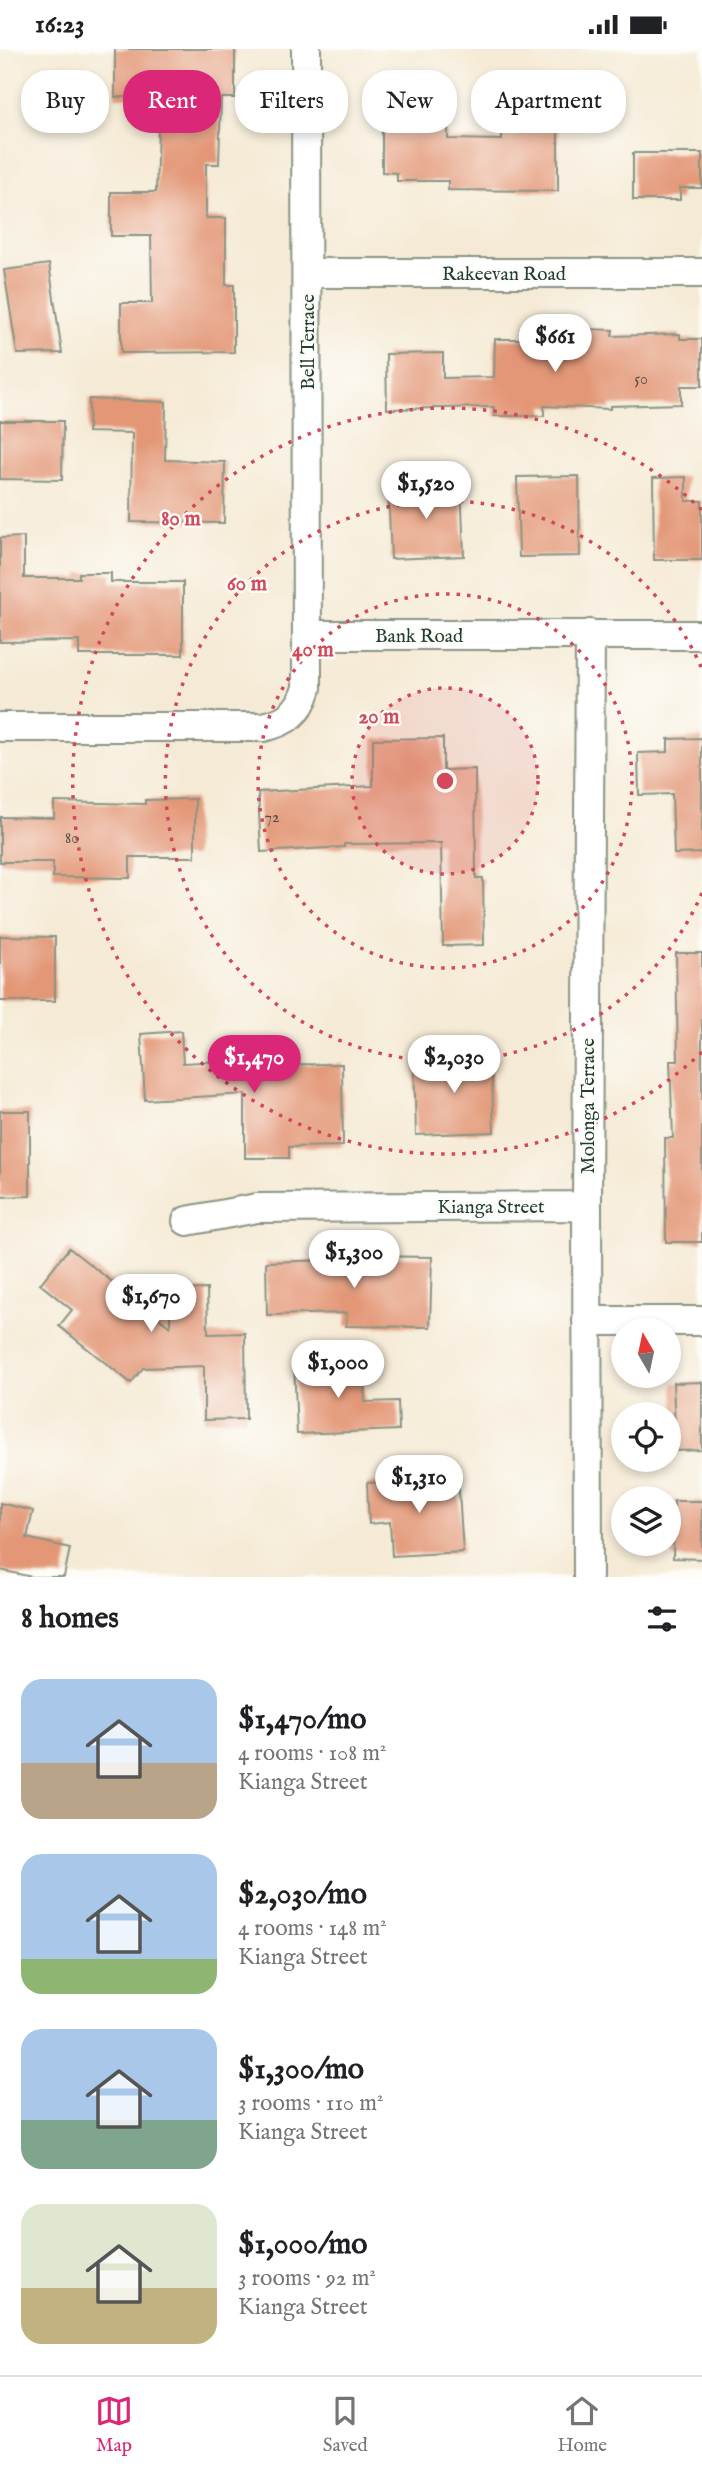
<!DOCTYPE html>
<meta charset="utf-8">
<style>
:root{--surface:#fff;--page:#f6f6f6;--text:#202124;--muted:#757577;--line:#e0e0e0;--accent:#db2777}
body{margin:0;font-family:"IM FELL English",serif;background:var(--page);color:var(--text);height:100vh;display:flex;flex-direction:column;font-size:26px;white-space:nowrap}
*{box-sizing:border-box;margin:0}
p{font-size:23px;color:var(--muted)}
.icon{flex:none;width:38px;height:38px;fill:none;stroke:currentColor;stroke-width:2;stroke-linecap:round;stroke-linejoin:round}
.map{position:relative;height:1528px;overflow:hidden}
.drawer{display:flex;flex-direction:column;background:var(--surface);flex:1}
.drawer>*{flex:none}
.guide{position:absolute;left:21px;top:21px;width:662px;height:63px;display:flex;gap:14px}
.needle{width:46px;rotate:351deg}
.buttons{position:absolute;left:611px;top:1269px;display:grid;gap:14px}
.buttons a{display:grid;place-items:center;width:70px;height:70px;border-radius:50%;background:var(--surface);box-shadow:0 4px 10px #0003;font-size:35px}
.price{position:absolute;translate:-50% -60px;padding:0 16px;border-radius:24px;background:#fff;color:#222;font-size:23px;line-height:46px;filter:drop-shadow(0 2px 4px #0008)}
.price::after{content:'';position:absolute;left:50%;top:42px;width:21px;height:16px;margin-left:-10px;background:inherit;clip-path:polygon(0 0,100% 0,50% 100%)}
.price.selected{background:var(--accent);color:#fff}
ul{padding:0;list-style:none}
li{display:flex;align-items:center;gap:21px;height:175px;padding:0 21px}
li span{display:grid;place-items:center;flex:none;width:196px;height:140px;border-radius:21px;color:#555}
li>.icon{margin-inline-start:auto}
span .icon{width:84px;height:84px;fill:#fffc;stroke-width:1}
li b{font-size:30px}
h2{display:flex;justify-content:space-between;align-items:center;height:84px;padding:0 21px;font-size:30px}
.pill{padding:0 24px;border-radius:28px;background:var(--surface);box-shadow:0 4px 10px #0003;font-size:24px;line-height:63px}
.pill.selected{background:var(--accent);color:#fff}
.status{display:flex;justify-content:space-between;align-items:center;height:49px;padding:0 35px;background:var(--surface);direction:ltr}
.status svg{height:19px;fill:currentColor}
.menu{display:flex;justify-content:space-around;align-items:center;height:98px;border-top:2px solid var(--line);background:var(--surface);font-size:19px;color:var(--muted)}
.menu a{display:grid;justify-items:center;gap:4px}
.menu .selected{color:var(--accent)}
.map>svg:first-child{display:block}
.building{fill:#e39777}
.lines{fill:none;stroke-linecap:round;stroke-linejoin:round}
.street-casing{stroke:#8a9484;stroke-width:32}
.street{stroke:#fff;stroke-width:28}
.ring{fill:none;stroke:#d1495b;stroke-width:3.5;stroke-dasharray:3.5 7}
.labels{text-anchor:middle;stroke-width:5;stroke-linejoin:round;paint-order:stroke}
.number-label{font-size:16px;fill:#505445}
.street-label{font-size:19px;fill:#1f3d34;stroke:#fdfcf7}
.centre{fill:#d1495b;stroke:#fdfcf7;stroke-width:3.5}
.ring-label{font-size:21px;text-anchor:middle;font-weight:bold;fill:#d1495b;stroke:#fdfcf7;stroke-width:5;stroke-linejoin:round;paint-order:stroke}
</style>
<div class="status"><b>16:23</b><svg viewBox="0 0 49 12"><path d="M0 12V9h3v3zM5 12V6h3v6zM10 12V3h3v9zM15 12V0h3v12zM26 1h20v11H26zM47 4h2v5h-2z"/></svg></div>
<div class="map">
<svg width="702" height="1528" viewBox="0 0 702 1528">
<rect width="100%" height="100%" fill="#fdfcf7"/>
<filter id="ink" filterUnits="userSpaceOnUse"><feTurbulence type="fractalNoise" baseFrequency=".0143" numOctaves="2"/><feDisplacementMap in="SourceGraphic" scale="14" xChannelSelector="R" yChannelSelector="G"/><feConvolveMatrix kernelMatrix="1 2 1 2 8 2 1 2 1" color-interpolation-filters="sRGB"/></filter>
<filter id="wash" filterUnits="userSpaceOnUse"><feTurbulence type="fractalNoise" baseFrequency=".00686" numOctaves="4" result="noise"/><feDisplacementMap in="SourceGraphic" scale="28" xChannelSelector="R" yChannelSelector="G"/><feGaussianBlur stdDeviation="1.57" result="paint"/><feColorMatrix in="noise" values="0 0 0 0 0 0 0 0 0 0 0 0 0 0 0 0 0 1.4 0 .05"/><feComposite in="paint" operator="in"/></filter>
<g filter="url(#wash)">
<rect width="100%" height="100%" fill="#f5ead5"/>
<g id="blocks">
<path class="building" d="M115,0H235V49H221L219,115H206V169H226V236H234V303L121,304V254H152L151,187H111V143H156L159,48H115Z
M382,62H418V80H448V90L502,91V72H558V142L448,141V132H397V124L382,123Z
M633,104H702V139H680V151H633Z
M49,215L62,304L17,305L4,221Z
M557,279L613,281L612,287L680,285V290H702V337H681V355L610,357V360L544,357V367H494V358L387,360L386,305L443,304V329L494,328L495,290H557Z
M89,350L166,353L165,411L225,413L224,474L131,473L132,384L88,383Z
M0,372H63L62,431L0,430Z
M579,427L580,507L519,508L517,428Z
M686,428V452H702V511H654L653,429Z
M461,434L464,507L391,510L388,437Z
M24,488V529H79V524H111V533H183V606H79V592L0,593V489Z
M443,689V721L475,720L476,829H483L484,896L443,897L441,794L344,795V798L261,803L258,743L373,737V690Z
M702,689V804L674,805L672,745L639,746L638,704L668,703V690Z
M195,750V808H130V829L53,828V813H0V768L54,769V753L145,755V751Z
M0,887L55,888V952H0Z
M676,904H702V1193H666L665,1089H673L670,1012H678Z
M181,982L183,1014L219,1012V1016L342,1015L343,1097L289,1098V1109H245V1045L145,1051L141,985Z
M491,1006L494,1083L416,1086L414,1008Z
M0,1062H30V1147L0,1148Z
M69,1199L170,1278V1241L207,1240L208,1285L245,1284L246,1370L204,1371V1317L143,1319L131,1334L59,1277L72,1261L40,1235Z
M363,1207L432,1208L430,1278L346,1277L347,1264L267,1266L266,1213L363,1210Z
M363,1310L365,1353L398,1352L399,1381L297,1385L294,1313Z
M702,1333V1401L676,1402L673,1334Z
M458,1428L463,1503L392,1507L390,1473L369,1475L367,1434Z
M674,1452H702V1510L673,1509Z
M0,1454L33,1462L27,1489L70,1499L64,1528H32L0,1521Z"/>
</g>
</g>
<g filter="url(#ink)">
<use href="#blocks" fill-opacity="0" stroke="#8a9484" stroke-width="2"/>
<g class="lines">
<g class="street-casing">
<path id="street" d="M307,224H702
M307,586H702
M0,678H263C287,673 300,663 307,639L306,0
M187,1172L257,1159L587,1157
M587,1272H702
M588,1528L587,1157L590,585"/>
</g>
<use href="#street" class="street"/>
</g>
</g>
<circle cx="445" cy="732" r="93" fill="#d1495b" fill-opacity=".12"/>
<g class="ring">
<circle cx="445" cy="732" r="93"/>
<circle cx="445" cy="732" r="187"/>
<path d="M702 844A280 280 0 1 1 702 620"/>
<path d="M702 1003A373 373 0 1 1 702 461"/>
</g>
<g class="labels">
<g class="number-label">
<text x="641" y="335">50</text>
<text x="272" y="773">72</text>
<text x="72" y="794">80</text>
</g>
<g class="street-label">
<text x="504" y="231">Rakeevan Road</text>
<text transform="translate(307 293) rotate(-90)" y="7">Bell Terrace</text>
<text x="419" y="593">Bank Road</text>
<text transform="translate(587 1057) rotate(-90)" y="7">Molonga Terrace</text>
<text x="491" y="1164">Kianga Street</text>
</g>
</g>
<circle cx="445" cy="732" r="10" class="centre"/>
<g class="ring-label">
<text x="181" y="476">80 m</text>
<text x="247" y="541">60 m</text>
<text x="313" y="607">40 m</text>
<text x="379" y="674">20 m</text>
</g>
</svg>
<div class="buttons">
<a><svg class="needle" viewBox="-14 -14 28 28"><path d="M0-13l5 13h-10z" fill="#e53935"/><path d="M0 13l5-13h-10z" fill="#757577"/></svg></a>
<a><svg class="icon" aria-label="locate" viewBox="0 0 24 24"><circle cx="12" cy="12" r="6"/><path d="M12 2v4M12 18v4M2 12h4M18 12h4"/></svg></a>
<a><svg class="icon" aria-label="layers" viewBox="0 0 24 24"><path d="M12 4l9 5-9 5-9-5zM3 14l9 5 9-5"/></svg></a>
</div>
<b class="price" style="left:555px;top:325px">$661</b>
<b class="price" style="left:426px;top:472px">$1,520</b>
<b class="price selected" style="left:254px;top:1046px">$1,470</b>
<b class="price" style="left:454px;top:1046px">$2,030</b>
<b class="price" style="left:354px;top:1241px">$1,300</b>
<b class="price" style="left:151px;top:1285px">$1,670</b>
<b class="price" style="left:338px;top:1351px">$1,000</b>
<b class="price" style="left:419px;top:1466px">$1,310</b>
<div class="guide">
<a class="pill">Buy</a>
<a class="pill selected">Rent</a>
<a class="pill">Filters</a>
<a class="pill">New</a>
<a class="pill">Apartment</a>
</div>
</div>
<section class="drawer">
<h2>8 homes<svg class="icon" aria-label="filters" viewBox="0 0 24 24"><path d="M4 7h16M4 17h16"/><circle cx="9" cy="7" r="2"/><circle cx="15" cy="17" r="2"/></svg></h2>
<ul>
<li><span style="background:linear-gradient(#a9c7e8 60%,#b9a48a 0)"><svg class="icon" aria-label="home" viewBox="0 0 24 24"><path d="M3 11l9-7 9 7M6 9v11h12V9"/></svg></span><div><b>$1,470/mo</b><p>4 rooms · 108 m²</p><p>Kianga Street</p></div></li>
<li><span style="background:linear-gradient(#a9c7e8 75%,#8fb573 0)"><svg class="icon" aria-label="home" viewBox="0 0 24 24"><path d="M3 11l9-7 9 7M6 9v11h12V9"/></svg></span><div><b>$2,030/mo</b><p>4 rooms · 148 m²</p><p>Kianga Street</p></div></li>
<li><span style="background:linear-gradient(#a9c7e8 65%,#7fa58c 0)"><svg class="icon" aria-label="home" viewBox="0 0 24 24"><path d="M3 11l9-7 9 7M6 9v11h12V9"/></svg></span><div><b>$1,300/mo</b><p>3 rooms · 110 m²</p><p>Kianga Street</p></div></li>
<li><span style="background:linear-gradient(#dfe7d0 60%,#c2b280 0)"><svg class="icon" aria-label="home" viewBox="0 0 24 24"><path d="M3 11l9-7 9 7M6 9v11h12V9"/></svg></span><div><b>$1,000/mo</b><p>3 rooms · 92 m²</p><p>Kianga Street</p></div></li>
</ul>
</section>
<nav class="menu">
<a class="selected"><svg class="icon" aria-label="map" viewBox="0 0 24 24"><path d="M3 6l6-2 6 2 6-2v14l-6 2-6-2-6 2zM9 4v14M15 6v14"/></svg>Map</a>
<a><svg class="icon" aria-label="saved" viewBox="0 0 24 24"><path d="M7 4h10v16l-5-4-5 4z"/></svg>Saved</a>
<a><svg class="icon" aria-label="home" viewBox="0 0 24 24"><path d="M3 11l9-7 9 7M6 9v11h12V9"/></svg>Home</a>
</nav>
